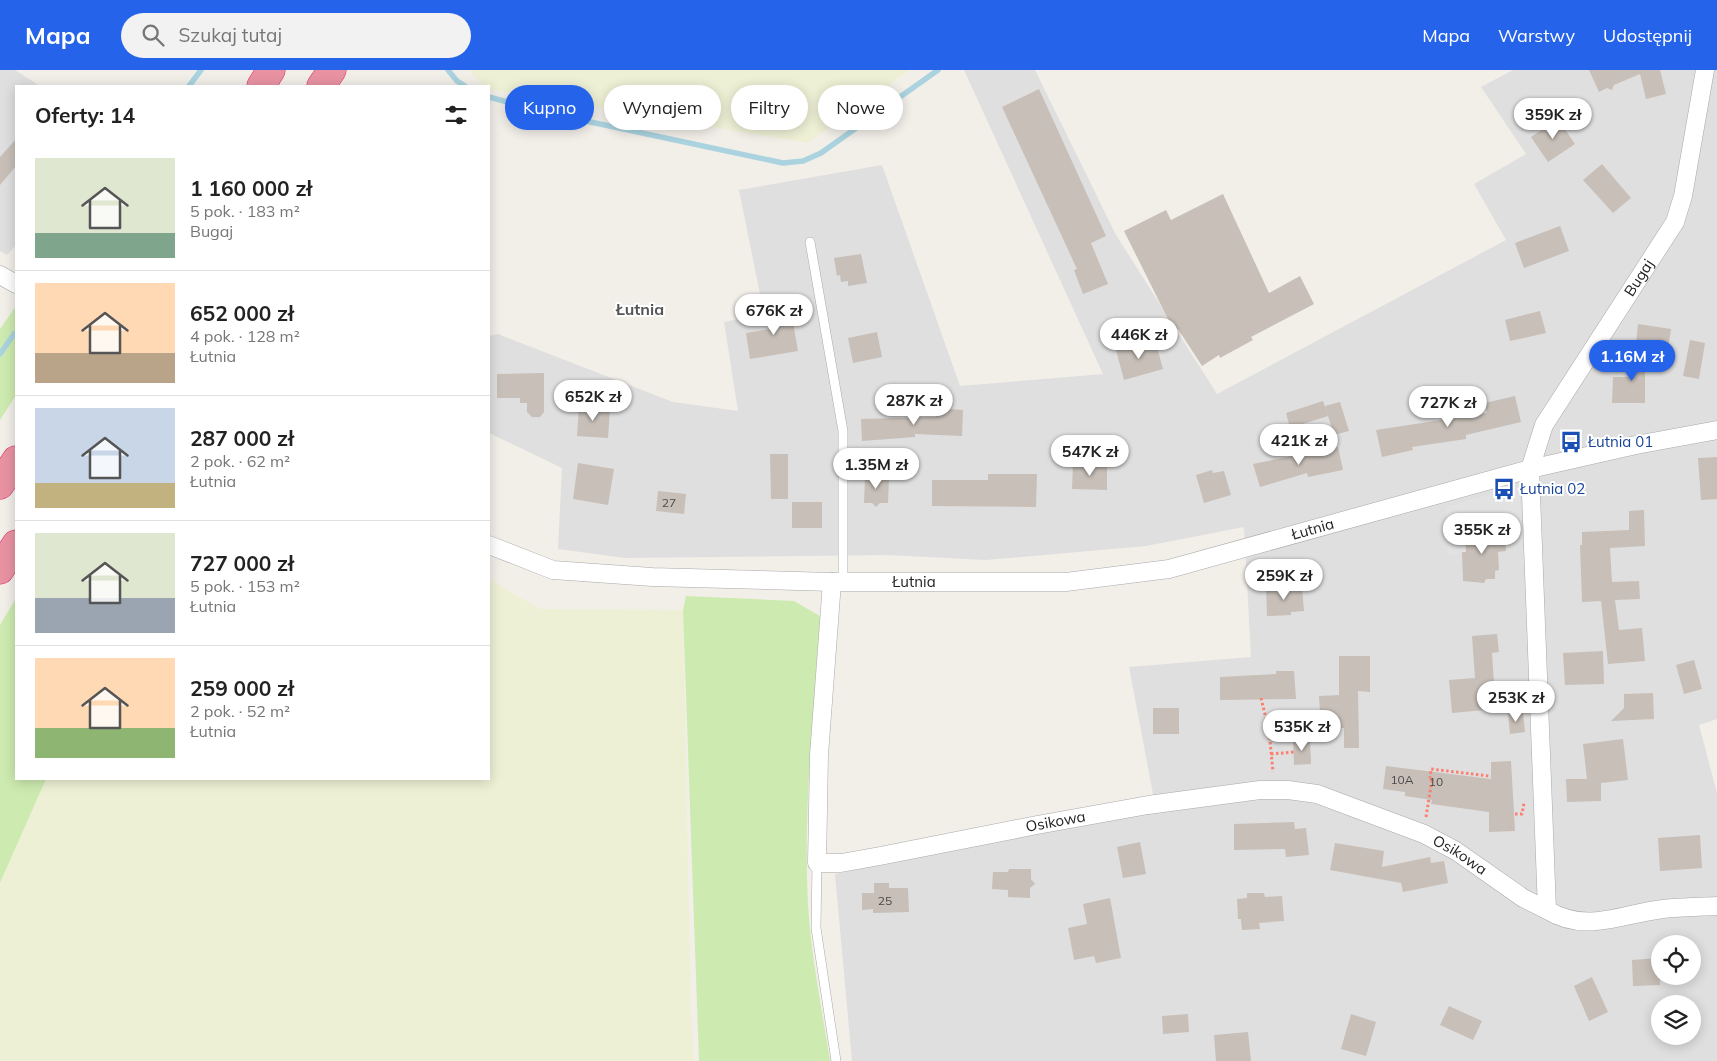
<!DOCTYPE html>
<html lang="pl">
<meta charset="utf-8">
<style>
:root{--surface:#fff;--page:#f2f2f2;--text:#222;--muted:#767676;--line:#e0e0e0;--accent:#2563eb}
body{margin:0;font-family:Mulish,sans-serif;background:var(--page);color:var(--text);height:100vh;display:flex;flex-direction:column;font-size:19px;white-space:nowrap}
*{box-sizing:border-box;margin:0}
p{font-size:16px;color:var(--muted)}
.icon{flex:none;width:28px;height:28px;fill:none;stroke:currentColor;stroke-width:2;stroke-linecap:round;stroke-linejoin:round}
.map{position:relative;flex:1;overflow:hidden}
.panel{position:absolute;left:15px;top:15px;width:475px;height:695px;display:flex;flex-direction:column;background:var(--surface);border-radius:0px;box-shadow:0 2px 12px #0003}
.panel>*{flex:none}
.top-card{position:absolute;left:505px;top:15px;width:475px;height:45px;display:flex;gap:10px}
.fabs{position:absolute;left:1651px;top:865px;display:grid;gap:10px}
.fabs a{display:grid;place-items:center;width:50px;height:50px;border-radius:50%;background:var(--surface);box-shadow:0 2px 12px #0003;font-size:25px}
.price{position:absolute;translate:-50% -42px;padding:0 11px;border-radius:18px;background:#fff;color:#222;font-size:16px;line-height:32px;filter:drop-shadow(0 1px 2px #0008)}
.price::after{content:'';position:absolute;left:50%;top:30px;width:15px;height:11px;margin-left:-8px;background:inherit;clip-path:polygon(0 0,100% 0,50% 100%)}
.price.active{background:var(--accent);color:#fff}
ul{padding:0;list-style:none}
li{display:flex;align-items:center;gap:15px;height:125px;padding:0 20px}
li+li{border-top:1px solid var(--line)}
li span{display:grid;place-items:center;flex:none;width:140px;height:100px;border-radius:0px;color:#555}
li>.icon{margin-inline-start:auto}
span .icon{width:60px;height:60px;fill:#fffc;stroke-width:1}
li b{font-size:21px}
h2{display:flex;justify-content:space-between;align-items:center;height:60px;padding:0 20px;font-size:21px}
.tag{padding:0 18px;border-radius:22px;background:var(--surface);box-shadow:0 2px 12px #0003;font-size:18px;line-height:45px}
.tag.active{background:var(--accent);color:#fff}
header{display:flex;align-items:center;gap:30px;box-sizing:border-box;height:70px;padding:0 25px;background:var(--accent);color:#fff}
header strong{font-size:24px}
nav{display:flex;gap:28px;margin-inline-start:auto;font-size:18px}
.search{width:350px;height:45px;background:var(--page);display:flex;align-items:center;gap:12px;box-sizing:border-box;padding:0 18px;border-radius:28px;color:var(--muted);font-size:19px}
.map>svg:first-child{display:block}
.residential{fill:#e0dfdf;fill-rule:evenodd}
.farmland{fill:#eef0d5}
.grass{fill:#cdebb0}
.parking{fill:#e2e2e2}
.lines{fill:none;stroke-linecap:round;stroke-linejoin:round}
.stream{stroke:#aad3df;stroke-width:5.5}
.building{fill:#c7bfb8}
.service-casing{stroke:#a9a9a9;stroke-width:10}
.minor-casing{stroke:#a9a9a9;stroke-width:19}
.motorway-casing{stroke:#dc2a67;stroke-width:29}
.path{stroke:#fa8072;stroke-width:3;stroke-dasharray:2.5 2.5;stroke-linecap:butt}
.service{stroke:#fff;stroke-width:9}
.minor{stroke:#fff;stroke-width:18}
.motorway{stroke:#e892a2;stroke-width:28}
.labels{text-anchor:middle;stroke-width:4;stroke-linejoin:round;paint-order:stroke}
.number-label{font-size:12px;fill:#4b4948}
.street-label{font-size:15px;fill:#222;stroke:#fff}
.transit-label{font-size:15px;fill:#164399;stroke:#fff;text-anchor:start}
.neighbourhood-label{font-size:16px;font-weight:bold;fill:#555;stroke:#fff}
</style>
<header>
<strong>Mapa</strong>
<div class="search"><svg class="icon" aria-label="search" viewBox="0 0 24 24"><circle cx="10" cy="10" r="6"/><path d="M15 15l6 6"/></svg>Szukaj tutaj</div>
<nav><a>Mapa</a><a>Warstwy</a><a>Udostępnij</a></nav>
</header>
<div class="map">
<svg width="1717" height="991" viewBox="0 0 1717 991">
<rect width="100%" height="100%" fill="#f2efe9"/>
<path class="residential" d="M0,0H15L40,16H16V175L7,185L0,181Z
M964,0H1035L1116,165L1217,324L1506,170L1474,114L1526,84L1481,17L1513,0H1717V649L1699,655L1717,723V991H852L835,804L1156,740L1129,597L1251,587L1244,457L1146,476L986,490L887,485L625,488L558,479L562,398L489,363V266L498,264L673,332L738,341L724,252L764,244L739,120L882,95L960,316L1103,304ZM1660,874H1692V906H1660ZM1660,934H1692V966H1660Z"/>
<path class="farmland" d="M469,0H910L807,73L489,19V16H484Z
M489,509L540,539L683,540L691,941L694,991H0V813L46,709H489Z"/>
<path class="grass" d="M16,236V325L0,350V259Z
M686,526L794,531L820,546C814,642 803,738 808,834C811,886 822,939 830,991H699L683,540Z
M16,528V709H46L0,813V555Z"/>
<path class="parking" d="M1519,416L1522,461L1465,463L1466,482L1448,485L1446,437L1505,420V427L1511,428V418Z"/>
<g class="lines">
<path class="stream" d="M448,0L457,11L465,16
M189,16L201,0
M489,27L553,44L783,93L803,91L821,83L938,0
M0,284L14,264"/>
</g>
<path class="building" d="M1589,0H1660L1666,24L1646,29L1640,4L1614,15L1612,20L1607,18L1599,22Z
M1039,19L1106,166L1091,173L1108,214L1083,224L1074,200L1077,199L1002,37Z
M1558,49L1575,74L1548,92L1531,67Z
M16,69V96L0,115V87Z
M1602,94L1631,128L1613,143L1583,110Z
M1223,124L1269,223L1300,206L1314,234L1251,267L1253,270L1220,288L1219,285L1202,296L1178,259L1174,261L1124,161L1166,140L1171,150Z
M1560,156L1569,181L1524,198L1515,173Z
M861,184L867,213L848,216V211L841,212L840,205L837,206L834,188Z
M790,235L798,281L750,289L746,263L776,258L772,238Z
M1540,241L1546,263L1510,271L1505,250Z
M1638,254L1671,259L1668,279L1636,274Z
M877,262L882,287L853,293L848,268Z
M1155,270L1163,299L1124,310L1116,280Z
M1690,270L1705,273L1699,309L1683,306Z
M1635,277H1645V333H1612L1613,307H1631Z
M544,303V342L540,347H532L527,342V333H520V328H497V304Z
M1515,326L1521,352L1466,365V369L1412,377L1413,380L1382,387L1376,360L1487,343L1485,333Z
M1323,331L1328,346L1290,358L1286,343Z
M1340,332L1349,361L1334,365L1325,336Z
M579,336L610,339L608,368L577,366Z
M936,338L963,340L962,366L915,364V367L862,371L861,349L936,347Z
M1338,377L1343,400L1308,407L1307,403L1260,417L1253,394Z
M770,384H788V429H771Z
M1717,387V429L1701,430L1698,388Z
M578,393L614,399L608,435L573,429Z
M1073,393L1107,394V420L1072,419Z
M1212,400L1213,403L1224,401L1231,425L1204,433L1196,405Z
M988,404H1037L1036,437L932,436V410H988Z
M865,407H889L888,433H880L876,437L872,433H864Z
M658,421L686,424L684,444L656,441Z
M792,432H822V458H792Z
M1644,440L1645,476L1610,478L1612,512L1639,511L1640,529L1615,530L1619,560L1642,558L1645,591L1608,594L1601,531L1582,532L1580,475H1582V462L1629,460V441Z
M1505,461L1506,481L1498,482L1499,500L1495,501V509H1486L1484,513L1463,511L1462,482H1466L1465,463Z
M1282,515V518H1302L1304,541L1291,542V545L1267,546L1266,516Z
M1497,564L1499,582L1492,583L1494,613H1504L1506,638L1452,643L1449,610L1475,608L1472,566Z
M1603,581L1604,614L1565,615L1563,583Z
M1339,586H1370V622L1358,621L1359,678H1344V658L1321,659L1319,626L1339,625Z
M1694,590L1702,619L1684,624L1676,595Z
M1276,601H1294L1296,629L1220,630V607L1276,604Z
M1653,623L1654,649L1611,651L1624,638V624Z
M1153,638H1179V664H1153Z
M1523,642L1525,662L1510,664L1508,644Z
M1310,668L1311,694L1294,695L1293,669Z
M1623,669L1628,710L1601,713V731L1567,732L1566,709H1587L1583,674Z
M1511,691L1515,761L1489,762V742L1431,734L1432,730L1405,726V722L1383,719L1386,696L1491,709V692Z
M1294,752L1295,759L1306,758L1309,785L1286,787L1285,779L1234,780V754Z
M1700,765L1702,798L1660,801L1658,768Z
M1140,772L1146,804L1123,808L1117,777Z
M1335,773L1384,781L1382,797L1430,787L1431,793L1444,791L1448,813L1403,822L1401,813L1330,800Z
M1009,799H1031V809L1035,814L1030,818V828L1008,827V820L992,819L993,802H1008Z
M874,813H889V818H908L909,842L873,843V839L862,840V823H874Z
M1247,823H1264L1265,827L1282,826L1284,851L1259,853L1260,859L1242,860L1241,849H1238L1237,829L1247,828Z
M1110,828L1121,888L1096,893L1094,886L1074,890L1068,858L1087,854L1083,834Z
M1659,888L1660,915L1633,916L1632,890Z
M1592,907L1608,942L1589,951L1574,916Z
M1449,936L1482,951L1473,970L1440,955Z
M1188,944L1189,962L1163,964L1162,946Z
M1351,944L1376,952L1366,986L1341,979Z
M1248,962L1251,991H1216L1214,965Z"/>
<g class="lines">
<g class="service-casing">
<path id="service" d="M810,172L843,361V512
M845,386H897
M817,793L816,858L836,991"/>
</g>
<g class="minor-casing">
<g id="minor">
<path d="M0,205L16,214"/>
<path id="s1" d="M489,475L553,500L652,507L832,512H1066L1169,499L1530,399L1636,375L1717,360"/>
<path id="s2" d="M832,512L819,685L817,793H841L880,786L1037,755L1148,735L1260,720H1288L1317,724L1424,764L1456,781L1523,828L1547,840L1530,399L1544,355L1675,152L1683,126L1705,0"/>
<path d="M1547,840C1587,864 1620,844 1663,839C1681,837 1699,837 1717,836"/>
</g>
</g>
<g class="motorway-casing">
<path id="motorway" d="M261,16L271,0
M321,16L332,0
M0,415L16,390
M0,500L16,474"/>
</g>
<path class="path" d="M1261,628L1269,661L1273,702
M1271,684L1294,682
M1515,744H1522L1524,733
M1426,747L1432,710L1430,709L1431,699L1489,706"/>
<use href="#service" class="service"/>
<use href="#minor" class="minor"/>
<use href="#motorway" class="motorway"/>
</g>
<defs>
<g id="bus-bare" transform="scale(1.725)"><path d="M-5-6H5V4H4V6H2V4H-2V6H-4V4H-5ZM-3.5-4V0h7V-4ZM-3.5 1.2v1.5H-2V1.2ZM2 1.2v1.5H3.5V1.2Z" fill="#1a4fb4" stroke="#fff" stroke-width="2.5" paint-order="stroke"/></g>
</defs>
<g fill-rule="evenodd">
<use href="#bus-bare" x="1571" y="372"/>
<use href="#bus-bare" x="1504" y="419"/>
</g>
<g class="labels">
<g class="number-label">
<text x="669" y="437">27</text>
<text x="1402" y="714">10A</text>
<text x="1436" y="716">10</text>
<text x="885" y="835">25</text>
</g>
<g class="street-label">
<text dy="5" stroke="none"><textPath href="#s2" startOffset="1710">Bugaj</textPath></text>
<text dy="5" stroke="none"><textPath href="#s1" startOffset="835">Łutnia</textPath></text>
<text dy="5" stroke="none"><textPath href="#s1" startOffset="430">Łutnia</textPath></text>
<text dy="5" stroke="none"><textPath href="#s2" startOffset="524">Osikowa</textPath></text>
<text dy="5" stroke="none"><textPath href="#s2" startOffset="944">Osikowa</textPath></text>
</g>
<g class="transit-label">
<text x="1588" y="377">Łutnia 01</text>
<text x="1520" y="424">Łutnia 02</text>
</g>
<g class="neighbourhood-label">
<text x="640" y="245">Łutnia</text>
</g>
</g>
</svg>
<div class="fabs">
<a><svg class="icon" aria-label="locate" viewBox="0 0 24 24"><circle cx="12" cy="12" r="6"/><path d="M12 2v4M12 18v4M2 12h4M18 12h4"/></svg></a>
<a><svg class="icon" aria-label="layers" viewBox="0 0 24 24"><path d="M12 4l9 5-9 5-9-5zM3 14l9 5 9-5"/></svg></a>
</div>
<b class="price" style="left:1553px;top:70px">359K zł</b>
<b class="price" style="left:774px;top:266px">676K zł</b>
<b class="price" style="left:1139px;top:290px">446K zł</b>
<b class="price active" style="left:1632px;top:312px">1.16M zł</b>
<b class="price" style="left:593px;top:352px">652K zł</b>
<b class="price" style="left:914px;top:356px">287K zł</b>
<b class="price" style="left:1448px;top:358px">727K zł</b>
<b class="price" style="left:1299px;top:396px">421K zł</b>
<b class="price" style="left:1090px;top:407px">547K zł</b>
<b class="price" style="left:876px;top:420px">1.35M zł</b>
<b class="price" style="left:1482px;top:485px">355K zł</b>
<b class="price" style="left:1284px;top:531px">259K zł</b>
<b class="price" style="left:1516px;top:653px">253K zł</b>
<b class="price" style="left:1302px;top:682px">535K zł</b>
<div class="top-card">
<a class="tag active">Kupno</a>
<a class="tag">Wynajem</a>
<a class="tag">Filtry</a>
<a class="tag">Nowe</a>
</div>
<section class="panel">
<h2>Oferty: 14<svg class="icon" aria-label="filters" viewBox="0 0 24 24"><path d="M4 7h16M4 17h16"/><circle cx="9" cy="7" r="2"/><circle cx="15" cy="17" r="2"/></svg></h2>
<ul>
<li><span style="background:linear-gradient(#dfe7d0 75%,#7fa58c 0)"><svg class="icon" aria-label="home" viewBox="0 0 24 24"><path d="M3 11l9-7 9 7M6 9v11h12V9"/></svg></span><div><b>1 160 000 zł</b><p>5 pok. · 183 m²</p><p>Bugaj</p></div></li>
<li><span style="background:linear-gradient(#ffd9b3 70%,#b9a48a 0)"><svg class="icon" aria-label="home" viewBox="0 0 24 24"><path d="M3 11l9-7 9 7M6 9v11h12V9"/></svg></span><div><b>652 000 zł</b><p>4 pok. · 128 m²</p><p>Łutnia</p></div></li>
<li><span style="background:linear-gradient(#c9d6e8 75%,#c2b280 0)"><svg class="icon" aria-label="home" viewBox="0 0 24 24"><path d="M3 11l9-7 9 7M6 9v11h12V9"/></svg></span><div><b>287 000 zł</b><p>2 pok. · 62 m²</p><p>Łutnia</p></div></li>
<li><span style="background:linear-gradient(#dfe7d0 65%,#9aa5b1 0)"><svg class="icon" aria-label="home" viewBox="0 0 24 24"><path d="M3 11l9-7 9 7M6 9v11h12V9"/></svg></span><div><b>727 000 zł</b><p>5 pok. · 153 m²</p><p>Łutnia</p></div></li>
<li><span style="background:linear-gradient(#ffd9b3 70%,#8fb573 0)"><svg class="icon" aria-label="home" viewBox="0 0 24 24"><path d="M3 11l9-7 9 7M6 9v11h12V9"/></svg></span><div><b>259 000 zł</b><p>2 pok. · 52 m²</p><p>Łutnia</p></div></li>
</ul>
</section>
</div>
